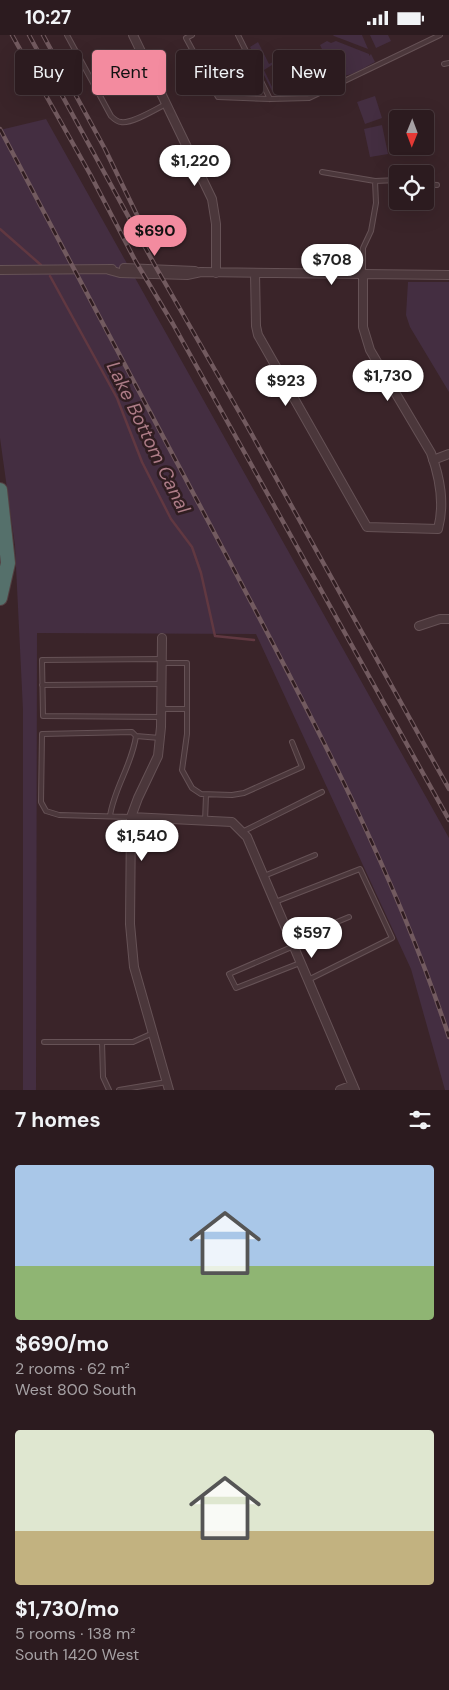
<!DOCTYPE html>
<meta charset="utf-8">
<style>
:root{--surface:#2c1b1f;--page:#38282c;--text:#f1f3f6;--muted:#a6a1a4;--line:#48393d;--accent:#f38b9f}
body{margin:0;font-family:"DM Sans",sans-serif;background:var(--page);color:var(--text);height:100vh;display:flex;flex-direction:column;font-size:19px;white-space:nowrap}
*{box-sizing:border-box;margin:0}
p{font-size:16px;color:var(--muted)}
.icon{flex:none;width:28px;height:28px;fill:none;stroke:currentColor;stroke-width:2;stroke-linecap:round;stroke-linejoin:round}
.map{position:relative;height:1055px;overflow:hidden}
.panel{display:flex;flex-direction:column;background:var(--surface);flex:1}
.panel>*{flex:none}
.guide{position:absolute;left:15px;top:15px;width:420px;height:45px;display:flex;gap:10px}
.needle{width:32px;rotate:181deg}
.buttons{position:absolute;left:389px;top:75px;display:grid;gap:10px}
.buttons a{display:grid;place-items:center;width:45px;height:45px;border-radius:5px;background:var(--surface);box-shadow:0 5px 20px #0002,0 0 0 1px var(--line);font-size:25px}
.price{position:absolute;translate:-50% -42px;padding:0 11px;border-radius:18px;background:#fff;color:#222;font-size:16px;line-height:32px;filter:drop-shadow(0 1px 2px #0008)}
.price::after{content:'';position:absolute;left:50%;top:30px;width:15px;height:11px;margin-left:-8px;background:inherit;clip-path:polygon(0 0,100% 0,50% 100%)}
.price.current{background:var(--accent);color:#111}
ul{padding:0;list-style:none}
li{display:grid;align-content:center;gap:10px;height:265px;padding:0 15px}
li span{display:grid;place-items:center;height:155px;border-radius:5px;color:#555}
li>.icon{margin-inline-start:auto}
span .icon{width:90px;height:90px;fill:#fffc;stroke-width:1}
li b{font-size:21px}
h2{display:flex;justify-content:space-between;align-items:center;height:60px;padding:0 15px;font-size:21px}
.tag{padding:0 18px;border-radius:5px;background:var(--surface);box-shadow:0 5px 20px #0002,0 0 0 1px var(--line);font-size:18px;line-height:45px}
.tag.current{background:var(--accent);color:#111}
.status{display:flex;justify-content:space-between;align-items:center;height:35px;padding:0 25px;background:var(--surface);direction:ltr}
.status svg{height:14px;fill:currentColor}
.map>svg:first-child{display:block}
.green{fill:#442e41}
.water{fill:#613841}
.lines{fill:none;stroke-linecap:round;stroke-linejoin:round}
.stream{stroke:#613841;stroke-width:2.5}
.service-casing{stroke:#665256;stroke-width:6}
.minor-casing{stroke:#665256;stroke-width:10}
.motorway-casing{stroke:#534043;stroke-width:16}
.service{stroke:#4b373b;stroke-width:4}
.minor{stroke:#4b373b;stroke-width:8}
.motorway{stroke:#55706b;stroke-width:14}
.rail-casing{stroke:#725a5f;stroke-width:4.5}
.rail{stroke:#301d21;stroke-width:2.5;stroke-dasharray:8;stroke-linecap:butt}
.labels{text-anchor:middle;stroke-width:5;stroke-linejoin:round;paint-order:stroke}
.water-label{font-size:19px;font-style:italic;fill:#ad7c87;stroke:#301d21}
</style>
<div class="status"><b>10:27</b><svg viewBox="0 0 49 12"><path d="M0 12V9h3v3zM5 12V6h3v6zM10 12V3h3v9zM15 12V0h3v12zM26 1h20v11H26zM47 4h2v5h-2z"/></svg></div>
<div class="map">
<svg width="449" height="1055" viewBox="0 0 449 1055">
<rect width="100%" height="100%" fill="#3a2429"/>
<path class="green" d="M333,0H362L368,14L334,1Z
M370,0H388L391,6L376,13Z
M327,6L331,8L336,6L369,19V21L371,19L375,27C363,33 346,46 334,39L320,10Z
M258,7L269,29L273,27L272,30L264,35L273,54L280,51H283L282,56L279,59H275L272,56L250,12Z
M375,61L382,83L365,89L357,67Z
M46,84L449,803V1055H445L411,934L256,599L37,598L36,1055H23V675L15,511L0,403V95Z
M382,90L388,119L370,122L364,94Z
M408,247H449V357L410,292L406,280Z"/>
<path class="water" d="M407,167L426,171V175H405Z"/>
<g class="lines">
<path class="stream" d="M0,194L41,230
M50,241L117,363L142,427L171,484L192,512L201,538L215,601L254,605"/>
<g class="service-casing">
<path id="service" d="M67,0L111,81C114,84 117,87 121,87C132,89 156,74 166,69
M192,0L186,3L218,62L270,64L309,63L440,0
M238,0L270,64
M444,29L449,28
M322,137L375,146L376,168L371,196L363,213V240
M375,146L398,145
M425,149L437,150
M163,628H187V699L182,735L192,753L201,759L232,760L244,758L302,732L292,707
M42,650L161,649
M162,674H187
M161,682L43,681L42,625L161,624
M110,781C114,753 132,730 136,701L160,703
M131,782L59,780L46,776L41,767L42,699L132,697L136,701
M205,786L206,760
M242,797L322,757
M264,841L315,820
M275,867L360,834L392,903L308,945
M291,906L349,882
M294,911L229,939L236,953L300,928
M44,1007H102
M109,1055L103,1042L102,1007H133L153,998
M119,1055L167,1047"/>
</g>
<g class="minor-casing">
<path id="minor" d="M133,0L212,164L216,189V238
M124,233L195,236
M0,235L112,234
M109,235L120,238L187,240L201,237L449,240
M255,238L256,291L258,300L367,492L438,494C445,468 440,443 431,418L370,315L363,292V240
M433,425L449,419
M419,591L440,584H449
M162,603L161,692L158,721L138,763L131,782L130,889L134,932L169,1055
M131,782L232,787L247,802L355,1055
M340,1055L353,1050"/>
</g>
<g class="motorway-casing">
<path id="motorway" d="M0,455L8,528L0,563"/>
</g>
<use href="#service" class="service"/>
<use href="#minor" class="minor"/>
<use href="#motorway" class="motorway"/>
<g class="rail-casing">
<path id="rail" d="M12,0L90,139L136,227L173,289L449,785
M29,0L157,234L246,389L449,754
M43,0L105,114L152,211
M0,94C77,240 154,385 232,531C313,684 395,837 449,1002"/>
</g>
<use href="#rail" class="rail"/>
</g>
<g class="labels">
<g class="water-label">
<text transform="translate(149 402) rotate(64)" y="7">Lake Bottom Canal</text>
</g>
</g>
</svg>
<div class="buttons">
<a><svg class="needle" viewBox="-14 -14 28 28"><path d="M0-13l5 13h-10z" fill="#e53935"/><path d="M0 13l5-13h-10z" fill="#a6a1a4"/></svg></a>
<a><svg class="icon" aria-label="locate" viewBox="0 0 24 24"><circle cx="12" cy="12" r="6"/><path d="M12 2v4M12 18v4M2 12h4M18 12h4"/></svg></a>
</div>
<b class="price" style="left:195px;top:152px">$1,220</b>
<b class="price current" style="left:155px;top:222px">$690</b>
<b class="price" style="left:332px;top:251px">$708</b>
<b class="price" style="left:388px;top:367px">$1,730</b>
<b class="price" style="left:286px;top:372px">$923</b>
<b class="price" style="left:142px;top:827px">$1,540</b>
<b class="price" style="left:312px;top:924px">$597</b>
<div class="guide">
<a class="tag">Buy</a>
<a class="tag current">Rent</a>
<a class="tag">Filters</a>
<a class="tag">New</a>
</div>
</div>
<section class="panel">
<h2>7 homes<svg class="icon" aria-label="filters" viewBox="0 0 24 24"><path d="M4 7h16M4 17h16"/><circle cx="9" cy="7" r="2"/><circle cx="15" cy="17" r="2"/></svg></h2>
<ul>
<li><span style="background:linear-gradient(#a9c7e8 65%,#8fb573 0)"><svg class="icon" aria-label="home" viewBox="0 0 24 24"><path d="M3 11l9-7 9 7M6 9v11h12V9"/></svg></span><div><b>$690/mo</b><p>2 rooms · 62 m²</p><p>West 800 South</p></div></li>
<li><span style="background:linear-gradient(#dfe7d0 65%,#c2b280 0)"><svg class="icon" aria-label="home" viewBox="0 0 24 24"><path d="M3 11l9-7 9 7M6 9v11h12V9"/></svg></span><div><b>$1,730/mo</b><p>5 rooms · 138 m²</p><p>South 1420 West</p></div></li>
</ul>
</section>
